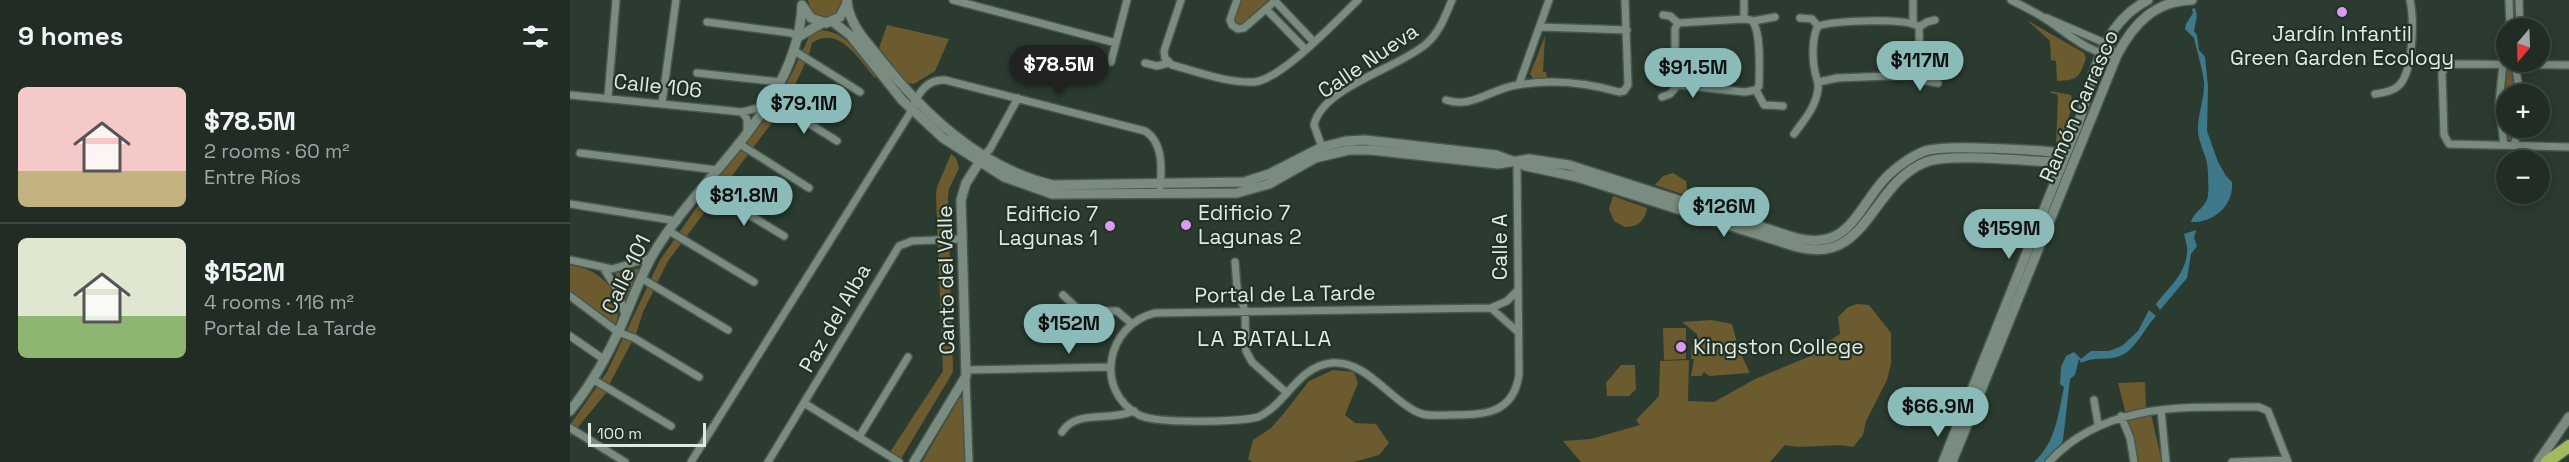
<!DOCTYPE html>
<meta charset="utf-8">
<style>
:root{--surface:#202c24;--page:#2d3831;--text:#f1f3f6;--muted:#a2a7a6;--line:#3d4841;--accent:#8bbbb9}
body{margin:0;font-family:"Space Grotesk",sans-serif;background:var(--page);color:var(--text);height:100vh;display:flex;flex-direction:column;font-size:22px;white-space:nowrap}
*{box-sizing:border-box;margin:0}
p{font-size:20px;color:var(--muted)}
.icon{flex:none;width:33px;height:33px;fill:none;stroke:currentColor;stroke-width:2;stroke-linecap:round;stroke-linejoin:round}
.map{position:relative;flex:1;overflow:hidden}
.drawer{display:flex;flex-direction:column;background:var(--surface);width:570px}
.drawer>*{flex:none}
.needle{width:39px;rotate:199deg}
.fabs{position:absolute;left:1926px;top:18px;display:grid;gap:12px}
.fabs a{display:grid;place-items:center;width:54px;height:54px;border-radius:50%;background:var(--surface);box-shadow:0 3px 15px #0003,0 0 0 2px var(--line);font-size:30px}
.scale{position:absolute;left:18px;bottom:15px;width:118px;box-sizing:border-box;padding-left:6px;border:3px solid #e0eae3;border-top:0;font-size:16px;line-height:21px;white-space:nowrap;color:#e0eae3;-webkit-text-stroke:4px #223126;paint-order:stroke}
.price{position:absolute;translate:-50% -51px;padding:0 14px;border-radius:21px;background:var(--accent);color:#111;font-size:20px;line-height:39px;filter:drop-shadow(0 2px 3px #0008)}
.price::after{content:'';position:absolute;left:50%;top:36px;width:18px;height:14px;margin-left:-9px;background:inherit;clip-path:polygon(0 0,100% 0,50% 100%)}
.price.selected{background:#222;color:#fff}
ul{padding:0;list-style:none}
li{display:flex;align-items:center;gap:18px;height:150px;padding:0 18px}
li+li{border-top:2px solid var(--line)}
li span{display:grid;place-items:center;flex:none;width:168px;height:120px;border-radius:9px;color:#555}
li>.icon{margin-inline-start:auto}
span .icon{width:72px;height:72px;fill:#fffc;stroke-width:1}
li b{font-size:26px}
h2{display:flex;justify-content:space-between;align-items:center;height:72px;padding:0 18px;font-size:26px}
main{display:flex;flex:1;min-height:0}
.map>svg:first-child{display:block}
.green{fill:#6c5b2f}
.water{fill:#3e798b}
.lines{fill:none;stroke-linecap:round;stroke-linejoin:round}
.street-casing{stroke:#48564d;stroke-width:10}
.secondary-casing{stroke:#48564d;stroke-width:12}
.highway-casing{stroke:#48564d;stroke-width:15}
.street{stroke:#7a8c7f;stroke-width:7}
.secondary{stroke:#7a8c7f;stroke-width:9}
.highway{stroke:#a2ba5d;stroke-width:12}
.poi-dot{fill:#dc99f4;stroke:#223126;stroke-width:2}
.labels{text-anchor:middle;stroke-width:4.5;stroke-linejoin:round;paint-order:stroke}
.poi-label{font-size:21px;fill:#e0eae3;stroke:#223126;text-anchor:start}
.street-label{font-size:21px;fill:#e0eae3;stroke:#223126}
.neighbourhood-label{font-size:22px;letter-spacing:1.5px;fill:#e0eae3;stroke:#223126}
</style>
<main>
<section class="drawer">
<h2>9 homes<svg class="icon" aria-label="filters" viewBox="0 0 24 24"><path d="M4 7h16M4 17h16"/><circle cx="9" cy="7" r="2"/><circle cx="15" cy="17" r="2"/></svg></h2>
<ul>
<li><span style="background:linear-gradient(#f6c9c9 70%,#c2b280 0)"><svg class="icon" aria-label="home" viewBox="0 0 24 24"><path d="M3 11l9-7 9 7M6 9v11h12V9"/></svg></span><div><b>$78.5M</b><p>2 rooms · 60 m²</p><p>Entre Ríos</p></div></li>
<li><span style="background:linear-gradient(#dfe7d0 65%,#8fb573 0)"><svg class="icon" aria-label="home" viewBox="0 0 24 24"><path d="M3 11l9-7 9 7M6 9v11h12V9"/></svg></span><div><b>$152M</b><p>4 rooms · 116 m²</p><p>Portal de La Tarde</p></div></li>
</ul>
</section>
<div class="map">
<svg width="1999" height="462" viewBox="0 0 1999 462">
<rect width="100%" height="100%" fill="#2b3b30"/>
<path class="green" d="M238,0H272V2L264,16L253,18L242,13Z
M670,0H698L673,25L668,26L663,20Z
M1457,20L1514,53L1516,58C1509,78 1508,80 1487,81L1486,61L1481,60L1480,41Z
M317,25L379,39L365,71L344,84L337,83L309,48Z
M245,30C276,28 289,55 306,76L305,78C290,61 269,24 242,43L239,55L216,104L98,261L73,312L66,334L40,383L36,393L0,437V425L37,372L90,260L143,184L201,112L222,73L238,39Z
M975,36L973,72H976L977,78L964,80L960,74Z
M1939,67L1943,68L1947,94H1936V128H1947L1940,141L1937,138C1933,117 1926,86 1939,67Z
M1481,91L1501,95L1503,104L1490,144H1486L1488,98L1487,94L1481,93Z
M381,154L386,158L389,168L379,189L378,197L383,372L329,462H318L320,452L373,371L366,195L367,187Z
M1103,173L1116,181L1118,196L1085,185L1093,176Z
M1043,196L1077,208C1075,221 1068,227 1055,227L1044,221L1039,209Z
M0,265C31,269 57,294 45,327L0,293Z
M71,268L57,302L45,273Z
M1287,304L1299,305L1321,333V364L1317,380L1296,421L1293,435L1283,447C1260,442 1238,450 1215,445L1200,462H1011L993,441L1021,439L1070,425L1066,420L1089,396L1090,361L1119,360L1118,401L1144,402L1185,379L1248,353L1259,341L1270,334L1268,317L1278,307Z
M1141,320L1162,324L1169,350L1180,373L1139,376L1134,372L1131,376H1121L1124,359H1121L1122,346L1127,344V334L1112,322Z
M1093,328H1116V359L1094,360Z
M1051,365H1065L1066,389L1059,396H1037L1036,383Z
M763,370L784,372L788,383L775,415L785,423L806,424L819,443L809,455L784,462H682L678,459L683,440L701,428L715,412L739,381Z
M1575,382L1576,406L1582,418L1592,462H1568L1548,383Z
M390,397L394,398V462H352Z"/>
<path class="water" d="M1625,8L1627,16L1624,31L1627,35L1629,50L1635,57L1638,86L1637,131L1648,162L1656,176L1662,182C1664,205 1644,223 1621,222C1624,211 1637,207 1638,195C1639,189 1638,169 1637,163C1635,153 1629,143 1628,132C1627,116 1635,98 1634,82C1632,66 1627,52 1624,38L1615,29L1616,24L1623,13L1622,9Z
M1626,230L1624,238L1627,246L1621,254L1617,278L1590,310L1586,304C1598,288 1616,274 1617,252C1618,246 1615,240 1614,234Z
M1579,310L1586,316C1575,327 1565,351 1550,356C1537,361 1523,356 1511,363L1509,359L1505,375L1500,379L1493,440L1490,447L1476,462H1464C1486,442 1488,415 1494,387L1490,384L1491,367L1496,356L1504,352L1511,359L1521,351H1539L1552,346L1568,331Z"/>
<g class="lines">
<g class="street-casing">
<path id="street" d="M383,0L546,43
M611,0L594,51L595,58L602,65C628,72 657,83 684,82C711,80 767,20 788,0
M667,0L660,20L662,25L668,29L674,28L706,0
M1441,0C1451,5 1461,10 1471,16C1493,29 1519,56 1547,55
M1939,0L1940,28
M1949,0L1950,28
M705,1L743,41
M696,9L735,49
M1093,15L1100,16L1108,23
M1230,18L1242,19L1248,26
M1477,18L1535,43L1547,55
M1174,19L1181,20C1192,29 1189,71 1189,86L1186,90L1175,92L1108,85L1105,79V29L1108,23Z
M1174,19V0
M1183,21L1205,17
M137,22L221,33L228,37
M1343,24V0
M970,27L1057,30
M1349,27L1357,22L1365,20
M223,50L290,92
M541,62L557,0
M575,63L587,66L599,63
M1933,64L1929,103L1934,145
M1945,64L1950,94
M1999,65L1881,64L1875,67L1872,73L1874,135L1879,144L1999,147
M127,73L210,82
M1348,74L1356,81L1368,83
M949,84L979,0
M1186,90L1194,105L1213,106
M1805,94C1812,93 1821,92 1827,87C1844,75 1844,19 1840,0
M0,95L172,112L196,106
M38,97L46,0
M1092,97L1100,94L1108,85
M200,99L267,141
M876,100C901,109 921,89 947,85C982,79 1014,82 1049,92L1054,91L1058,85L1055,0
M92,103L106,0
M172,112L177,119V131
M1224,134C1234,120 1246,107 1248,89C1249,82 1246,78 1245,72C1242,59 1242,37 1248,26C1264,21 1337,17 1349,27L1350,68L1346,75L1267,78L1249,82
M168,143L239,188
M1944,145L1949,128
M753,150L744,125C752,87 829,68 856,44C870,32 875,16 882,0
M10,153L147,170
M414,155L420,149L448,98
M947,162L949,374C944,415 912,415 879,415C869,415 857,417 847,412C819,399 796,360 761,363C727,367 716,405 688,417C668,422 586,424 569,415C523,390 537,324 585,313L921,308L937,301L947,291
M133,187L214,236
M0,204L107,221
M99,231L184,282
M0,260L42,269L80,258
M665,262L667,287L675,311L676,351L682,362L717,393
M34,269L48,291L55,315
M71,278L158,330
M493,295L510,311H547L561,323
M0,296L48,332L64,338L129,377
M921,308L948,332
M0,336L35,360
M396,370L540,367
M396,378L399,462
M24,380L101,426
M1524,400L1528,424
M234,403L329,462
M1591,410L1596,462
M1551,416L1560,438L1564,462
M0,428L55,462
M492,432C506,409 540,422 564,411
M289,437L338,357
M121,462L342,110C347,94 356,79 375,80L575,131C593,142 592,168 590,187
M198,462L329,246L342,241L391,239
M1479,462C1534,402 1614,407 1689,407L1698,411L1718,462
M1662,462L1717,460"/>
</g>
<g class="secondary-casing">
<path id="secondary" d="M277,1C279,24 295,40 308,56C353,113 410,168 483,185L674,182L699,174L752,147L776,141L795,140L926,155L956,166L1007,177L1227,247C1298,266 1300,184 1356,162C1381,153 1454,161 1484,162L1492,165
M232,5L241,18L256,23L270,17L277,3
M263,22L280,35L332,100L373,138L434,177L482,194L667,193L699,184L745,158L779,150H801L928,164L959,159L999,165L1223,237C1275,252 1284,216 1311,183C1321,171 1339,157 1355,151C1374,144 1473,150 1496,154
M228,37L252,23
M0,411C21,385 37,357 51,326C62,301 71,274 85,251C133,172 228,105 232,5
M344,462L396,376L391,200L396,183L412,158
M1373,462L1507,127C1524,79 1528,26 1578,0
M1382,462L1547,55C1564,23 1585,1 1622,0
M1968,462L1999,417"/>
</g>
<g class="highway-casing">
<path id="highway" d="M1977,462L1999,446"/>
</g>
<use href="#street" class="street"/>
<use href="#secondary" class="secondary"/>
<use href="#highway" class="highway"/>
</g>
<g class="poi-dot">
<circle cx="1772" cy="12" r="6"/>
<circle cx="616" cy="225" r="6"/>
<circle cx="540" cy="226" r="6"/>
<circle cx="1111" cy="347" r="6"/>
</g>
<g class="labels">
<g class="poi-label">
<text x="1772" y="41" text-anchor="middle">Jardín Infantil<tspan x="1772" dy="24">Green Garden Ecology</tspan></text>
<text x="628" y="220">Edificio 7<tspan x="628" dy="24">Lagunas 2</tspan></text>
<text x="528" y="221" text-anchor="end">Edificio 7<tspan x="528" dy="24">Lagunas 1</tspan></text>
<text x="1123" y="354">Kingston College</text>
</g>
<g class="street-label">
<text transform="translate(798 61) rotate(-34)" y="7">Calle Nueva</text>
<text transform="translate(88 86) rotate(6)" y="7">Calle 106</text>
<text transform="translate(1509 106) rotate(-66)" y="7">Ramón Carrasco</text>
<text transform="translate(930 247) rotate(-90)" y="7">Calle A</text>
<text transform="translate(56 274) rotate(-64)" y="7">Calle 101</text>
<text transform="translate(376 280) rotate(-91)" y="7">Canto del Valle</text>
<text transform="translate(715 294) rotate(-1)" y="7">Portal de La Tarde</text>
<text transform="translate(265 318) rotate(-60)" y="7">Paz del Alba</text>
</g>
<g class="neighbourhood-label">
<text x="695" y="346">LA BATALLA</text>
</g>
</g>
</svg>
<div class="fabs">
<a><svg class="needle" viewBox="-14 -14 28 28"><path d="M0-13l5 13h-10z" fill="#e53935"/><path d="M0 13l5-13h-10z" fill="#a2a7a6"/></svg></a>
<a>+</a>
<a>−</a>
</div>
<div class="scale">100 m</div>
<b class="price" style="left:1350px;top:92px">$117M</b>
<b class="price selected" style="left:489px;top:96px">$78.5M</b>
<b class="price" style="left:1123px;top:99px">$91.5M</b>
<b class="price" style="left:234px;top:135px">$79.1M</b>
<b class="price" style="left:174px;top:227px">$81.8M</b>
<b class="price" style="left:1154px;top:238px">$126M</b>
<b class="price" style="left:1439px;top:260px">$159M</b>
<b class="price" style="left:499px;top:355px">$152M</b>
<b class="price" style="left:1368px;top:438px">$66.9M</b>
</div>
</main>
